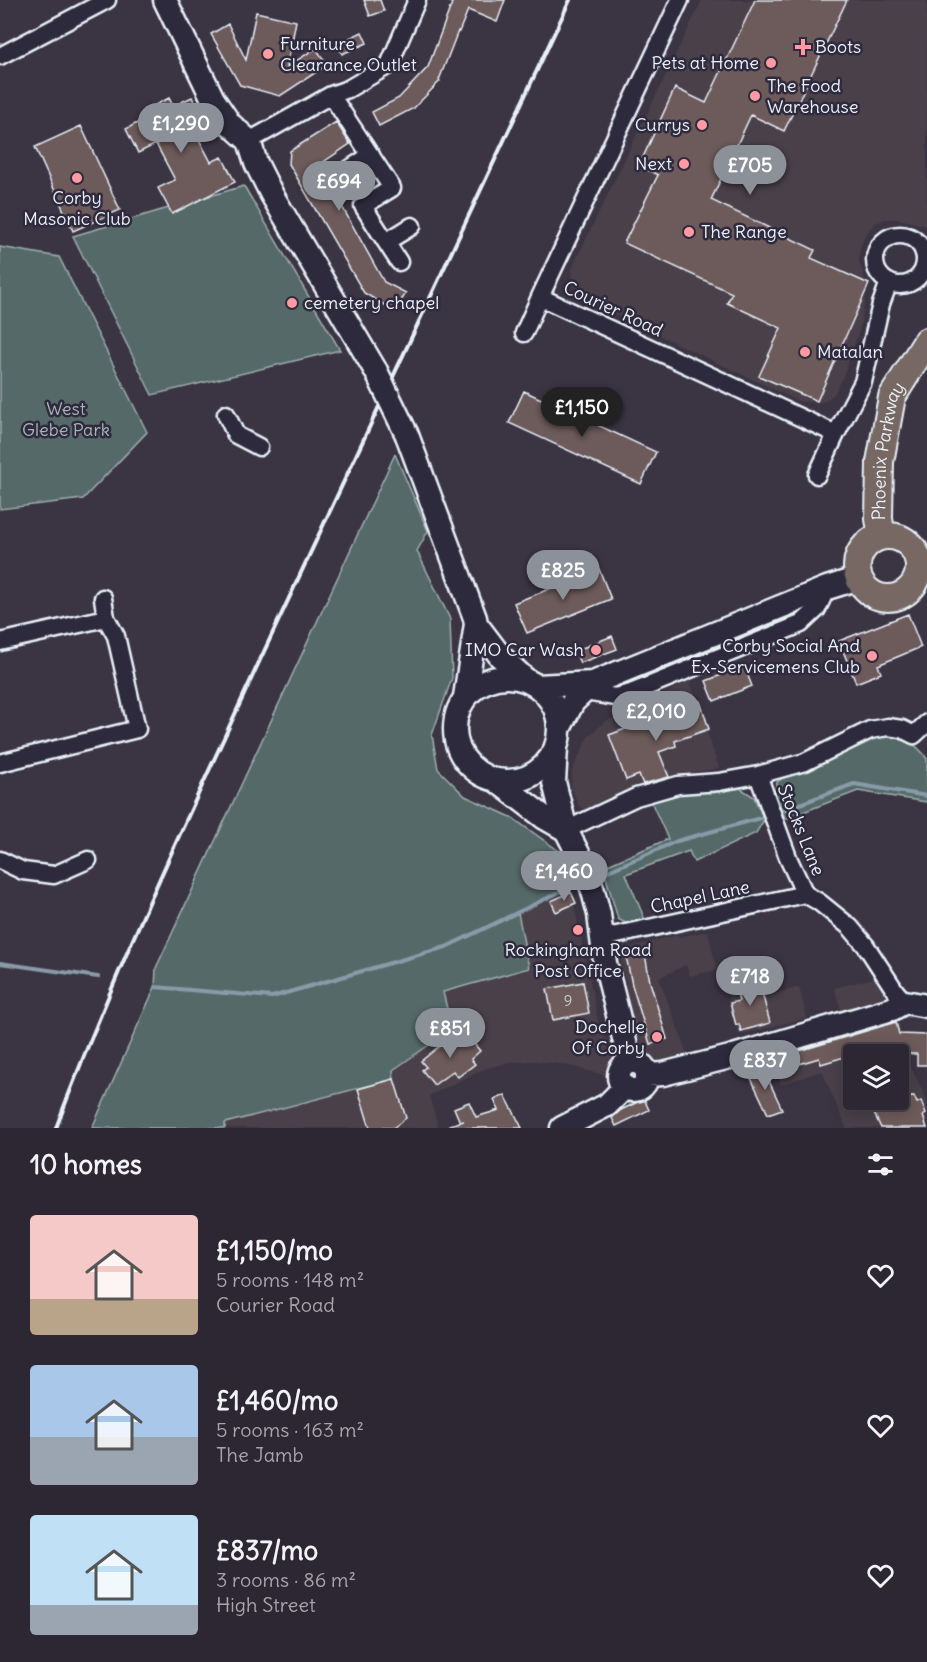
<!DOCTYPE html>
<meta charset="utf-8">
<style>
:root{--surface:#2c2732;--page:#342f3a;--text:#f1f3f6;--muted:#a6a5ac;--line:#48444d;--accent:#8c9099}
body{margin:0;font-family:Delius,sans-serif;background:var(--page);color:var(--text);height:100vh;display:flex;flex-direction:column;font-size:22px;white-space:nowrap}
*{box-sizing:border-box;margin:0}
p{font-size:20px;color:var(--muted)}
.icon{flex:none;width:33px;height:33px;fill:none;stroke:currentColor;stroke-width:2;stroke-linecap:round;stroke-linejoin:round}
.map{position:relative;height:1128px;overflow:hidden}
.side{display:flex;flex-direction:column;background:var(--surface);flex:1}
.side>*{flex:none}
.buttons{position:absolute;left:843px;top:1044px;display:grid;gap:12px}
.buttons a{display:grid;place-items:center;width:66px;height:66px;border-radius:6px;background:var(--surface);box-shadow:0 3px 15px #0003,0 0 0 2px var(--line);font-size:30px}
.price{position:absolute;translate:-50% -51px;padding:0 14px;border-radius:21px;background:var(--accent);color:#fff;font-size:20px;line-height:39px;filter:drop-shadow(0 2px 3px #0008)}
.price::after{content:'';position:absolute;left:50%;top:36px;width:18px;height:14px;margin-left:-9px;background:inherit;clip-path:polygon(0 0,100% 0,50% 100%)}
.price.selected{background:#222;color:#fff}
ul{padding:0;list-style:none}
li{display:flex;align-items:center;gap:18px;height:150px;padding:0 30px}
li span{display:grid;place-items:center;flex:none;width:168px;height:120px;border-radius:6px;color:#555}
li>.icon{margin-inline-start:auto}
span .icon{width:72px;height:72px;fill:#fffc;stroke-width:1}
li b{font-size:26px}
h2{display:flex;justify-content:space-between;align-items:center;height:72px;padding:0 30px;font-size:26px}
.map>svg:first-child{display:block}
.built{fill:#4a3f4a;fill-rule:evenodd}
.green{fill:#556b67;stroke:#9eaeb0;stroke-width:1.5}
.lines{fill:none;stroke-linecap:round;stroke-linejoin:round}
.stream{stroke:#899ba9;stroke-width:4}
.building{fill:#6d5a5a;stroke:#e8f1f8;stroke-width:1.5}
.street-casing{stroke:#e8f1f8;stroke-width:21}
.secondary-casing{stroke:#e8f1f8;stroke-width:27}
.primary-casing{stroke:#e8f1f8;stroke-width:30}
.street{stroke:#2f2a3d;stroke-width:16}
.secondary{stroke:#2f2a3d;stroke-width:22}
.primary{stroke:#776864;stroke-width:26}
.rail{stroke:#e8f1f8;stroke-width:4}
.secondary-bridge-casing{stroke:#e8f1f8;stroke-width:27;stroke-linecap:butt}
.secondary-bridge{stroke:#2f2a3d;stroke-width:22}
.poi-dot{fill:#ff9aa2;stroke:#2f2a3d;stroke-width:2}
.labels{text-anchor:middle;stroke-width:5;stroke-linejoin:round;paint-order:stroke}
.number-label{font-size:15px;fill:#c9cbd0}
.poi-label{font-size:18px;fill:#e8f1f8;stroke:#2f2a3d;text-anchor:start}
.street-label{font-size:18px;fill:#e8f1f8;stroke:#2f2a3d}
.park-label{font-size:18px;fill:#a6b5b7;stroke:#2f2a3d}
</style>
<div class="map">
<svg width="927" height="1128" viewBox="0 0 927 1128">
<rect width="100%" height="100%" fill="#3b3443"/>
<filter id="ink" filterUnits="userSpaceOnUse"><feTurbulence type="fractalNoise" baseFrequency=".0167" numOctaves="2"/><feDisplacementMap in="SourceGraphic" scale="12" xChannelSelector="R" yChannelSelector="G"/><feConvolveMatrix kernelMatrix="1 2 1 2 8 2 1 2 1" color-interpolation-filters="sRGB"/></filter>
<g filter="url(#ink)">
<path class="built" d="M702,0H927V226L898,219H885L875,224L865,235L860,248L859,261L865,279L866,296L859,332L842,379L834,394L824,402H800L582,299L575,290L572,280L571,270Z
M690,681L719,768L672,776L640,787L590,811L584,810L578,805L571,786L572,771L588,737L604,722Z
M571,890L600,1029L613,1048V1062L609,1076L561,1064L534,1061L511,1062L484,1069L429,1096L439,1128H225V1123L358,1089L392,1071L452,1029L443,992L529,968L518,913Z
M708,931L717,970L690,976L686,965L659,978L684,1044L686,1055L663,1062L649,1058L641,1051L633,1026L619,950L677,935L679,937Z
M764,976L769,995L799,987L807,1018L739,1035L725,986Z
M878,977L890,998L841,1010L834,988Z
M897,1020L906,1057L927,1100V1128H846L822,1071L780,1085L778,1052ZM854,1054H898V1100H854Z"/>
<path class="green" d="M244,186L340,350L152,395L73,236Z
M0,247L59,257L147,432L83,499L0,509Z
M395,454L428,531L417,551L450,619L452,678L432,735L438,769L465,796L511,817L559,851L568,888L518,913L529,968L443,992L452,1029L393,1070L394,1079L225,1123V1128H92L155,987L156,968Z
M880,736C900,736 916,741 927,759V802L858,791L785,819L775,793L777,782C786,775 797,773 807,769C832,758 853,740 880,736Z
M740,788L754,797L764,820L756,833L694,862L689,851L626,874L645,920L627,924L618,919L603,867L668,839L649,797L678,789L713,793Z"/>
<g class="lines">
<path class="stream" d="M778,812L854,784L927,796
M606,872L677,841L768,816
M0,963L98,977
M155,987L272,997L446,947L568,888"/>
</g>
<path class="building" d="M364,0H380L384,11L370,16Z
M444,0H505L497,22L468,10L459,32L458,31L439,80L440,81L414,108L379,126L372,112L399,98L428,67L452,3Z
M755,0H847L784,131L751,115L711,200L815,250L811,258L869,284L817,401L759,376L781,328L727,303L732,293L624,243L658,175L639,166L675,88L706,103Z
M256,12L296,21L287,67L316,48L327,65L280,96L240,85L211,34L228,24L246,60Z
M362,32L367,43L342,54L337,44Z
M192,97L204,120L192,126L211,162L222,157L235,182L172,214L158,188L175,180L156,144L138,153L126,129L158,112L155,105L169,98L173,106Z
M336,122L350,144L319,165L384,282L406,293L395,311L364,293L289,164L290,151Z
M81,126L120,210L73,231L35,147Z
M524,391L656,452L641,484L509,423Z
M599,569L611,599L527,633L514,603Z
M908,614L921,647L878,665L881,673L856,683L839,641Z
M612,636L617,649L580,663L575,651Z
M744,666L752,686L714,701L706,681Z
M700,701L709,729L675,741L676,746L659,752L669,777L643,784L639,775L626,780L609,735Z
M571,892L576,903L556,912L551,901Z
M644,949L650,982L667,1039L650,1044L632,985L625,951Z
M759,981L770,1023L741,1031L739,1024L736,1025L730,1003L739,1001L736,988Z
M583,982L589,1013L553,1020L547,989Z
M896,1022L899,1034L927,1035V1065H917V1054H854L821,1064L819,1058L782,1069L779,1057Z
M452,1036L458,1043L468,1036L480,1051L471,1059L475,1064L458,1077L453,1071L434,1085L422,1070L426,1067L421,1061Z
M763,1068L782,1109L768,1114L749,1074Z
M394,1079L406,1118L393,1128H370L358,1089Z
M505,1095L522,1128H449V1125L464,1121L460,1122L454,1108L469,1102L476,1117L499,1110L494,1100Z
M914,1096L917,1103L921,1101L926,1114L923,1116L927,1128H881L873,1111L892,1102L893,1105Z
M644,1099L649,1110L616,1126L612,1118L621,1110Z"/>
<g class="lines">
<g class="street-casing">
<path id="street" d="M680,0L540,297L836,434L863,382L881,304L889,282
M0,56L107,0
M331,95L392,188L363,206L386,242L412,226
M249,141L331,95L348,89L389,65L417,0
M337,177L371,155
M875 260a25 25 0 1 1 50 0a25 25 0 1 1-50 0Z
M386,242L399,262
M524,333L540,297
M226,414L236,435L259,447
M817,475L836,434
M0,642L106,618
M585,692L615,697L631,693L801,624L817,609L827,588
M0,763L137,729L116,636L106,618L103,598
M758,775L789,860L805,894L819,902L850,927L866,946L896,992L905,1002
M566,830L636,797L678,785L719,782L758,775L805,762L870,730L888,727L902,729L914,735L927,723
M0,860L23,871L54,875L88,860
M603,938L805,894"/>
</g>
<g class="secondary-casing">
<path id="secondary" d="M165,0L213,99L230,124L249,141L256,163L272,195L376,371
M407,435L475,618L476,624L465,697
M476,624L501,657L526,680
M455 729a52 52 0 1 1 104 0a52 52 0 1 1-104 0Z
M537,686L593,683L827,588L859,578
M560,727L573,702L593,683
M556,748L554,782L566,830L584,865L593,891L599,914L605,963L630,1062
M497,781L545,818L566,830
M619 1076a14 14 0 1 1 28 0a14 14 0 1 1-28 0Z
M648,1075L663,1074L730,1057L892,1009L905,1002L927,1006
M562,1128L607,1105L625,1087"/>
</g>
<g class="primary-casing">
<g id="primary">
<path id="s1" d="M882,536L879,519L880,462L892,397L927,341"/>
<circle cx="888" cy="567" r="31"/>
</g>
</g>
<use href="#street" class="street"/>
<use href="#secondary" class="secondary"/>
<use href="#primary" class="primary"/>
<path class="rail" d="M56,1128C116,968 189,814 260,660C363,440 468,221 570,0"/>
<g class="secondary-bridge-casing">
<path id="secondary-bridge" d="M376,371L407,435"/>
</g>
<use href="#secondary-bridge" class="secondary-bridge"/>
</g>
</g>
<g class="poi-dot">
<path d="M800 38h6v6h6v6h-6v6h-6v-6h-6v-6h6z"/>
<circle cx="268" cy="54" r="6"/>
<circle cx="771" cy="63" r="6"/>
<circle cx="755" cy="96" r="6"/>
<circle cx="702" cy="125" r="6"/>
<circle cx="684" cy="164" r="6"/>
<circle cx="77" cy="178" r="6"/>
<circle cx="689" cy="232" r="6"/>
<circle cx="292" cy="303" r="6"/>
<circle cx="805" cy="352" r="6"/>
<circle cx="596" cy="650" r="6"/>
<circle cx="872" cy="656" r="6"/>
<circle cx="578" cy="930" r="6"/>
<circle cx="657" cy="1037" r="6"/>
</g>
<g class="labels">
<g class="number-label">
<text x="568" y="1006">9</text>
</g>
<g class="poi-label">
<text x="280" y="50">Furniture<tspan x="280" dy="21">Clearance Outlet</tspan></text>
<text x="815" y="53">Boots</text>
<text x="759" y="69" text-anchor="end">Pets at Home</text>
<text x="767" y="92">The Food<tspan x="767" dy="21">Warehouse</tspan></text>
<text x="690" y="131" text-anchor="end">Currys</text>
<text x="672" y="170" text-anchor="end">Next</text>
<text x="77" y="204" text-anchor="middle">Corby<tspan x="77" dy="21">Masonic Club</tspan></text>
<text x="701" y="238">The Range</text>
<text x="304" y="309">cemetery chapel</text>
<text x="817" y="358">Matalan</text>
<text x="860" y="652" text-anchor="end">Corby Social And<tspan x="860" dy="21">Ex-Servicemens Club</tspan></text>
<text x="584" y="656" text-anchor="end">IMO Car Wash</text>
<text x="578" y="956" text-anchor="middle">Rockingham Road<tspan x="578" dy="21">Post Office</tspan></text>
<text x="645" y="1033" text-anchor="end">Dochelle<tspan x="645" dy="21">Of Corby</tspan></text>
</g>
<g class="street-label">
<text transform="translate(613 309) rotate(25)" y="6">Courier Road</text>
<text dy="6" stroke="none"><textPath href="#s1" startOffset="86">Phoenix Parkway</textPath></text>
<text transform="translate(801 830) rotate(68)" y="6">Stocks Lane</text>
<text transform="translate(700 897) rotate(-12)" y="6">Chapel Lane</text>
</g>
<g class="park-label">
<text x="66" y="415">West<tspan x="66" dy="21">Glebe Park</tspan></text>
</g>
</g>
</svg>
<div class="buttons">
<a><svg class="icon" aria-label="layers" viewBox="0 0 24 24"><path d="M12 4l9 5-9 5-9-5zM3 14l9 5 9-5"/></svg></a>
</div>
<b class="price" style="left:181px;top:154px">£1,290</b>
<b class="price" style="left:750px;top:196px">£705</b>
<b class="price" style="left:339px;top:212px">£694</b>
<b class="price selected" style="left:582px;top:438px">£1,150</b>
<b class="price" style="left:563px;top:601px">£825</b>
<b class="price" style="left:656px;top:742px">£2,010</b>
<b class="price" style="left:564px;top:902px">£1,460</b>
<b class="price" style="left:750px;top:1007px">£718</b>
<b class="price" style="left:450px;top:1059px">£851</b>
<b class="price" style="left:765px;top:1091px">£837</b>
</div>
<section class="side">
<h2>10 homes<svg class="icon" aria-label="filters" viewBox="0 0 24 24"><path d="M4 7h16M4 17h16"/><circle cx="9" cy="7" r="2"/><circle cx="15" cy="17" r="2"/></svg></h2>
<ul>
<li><span style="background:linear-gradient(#f6c9c9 70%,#b9a48a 0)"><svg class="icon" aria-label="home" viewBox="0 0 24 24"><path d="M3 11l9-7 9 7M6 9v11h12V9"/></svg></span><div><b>£1,150/mo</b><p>5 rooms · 148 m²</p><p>Courier Road</p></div><svg class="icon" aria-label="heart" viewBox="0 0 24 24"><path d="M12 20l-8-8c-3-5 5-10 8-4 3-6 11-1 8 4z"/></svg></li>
<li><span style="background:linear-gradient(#a9c7e8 60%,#9aa5b1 0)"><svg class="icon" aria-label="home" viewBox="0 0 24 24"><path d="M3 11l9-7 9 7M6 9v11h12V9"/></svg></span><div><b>£1,460/mo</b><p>5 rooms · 163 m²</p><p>The Jamb</p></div><svg class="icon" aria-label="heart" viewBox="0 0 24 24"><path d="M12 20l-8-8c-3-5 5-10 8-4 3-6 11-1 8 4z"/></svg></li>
<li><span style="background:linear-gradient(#bfe0f5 75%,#9aa5b1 0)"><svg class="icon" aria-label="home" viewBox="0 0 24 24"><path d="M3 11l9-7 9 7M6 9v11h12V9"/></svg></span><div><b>£837/mo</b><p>3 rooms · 86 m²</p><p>High Street</p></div><svg class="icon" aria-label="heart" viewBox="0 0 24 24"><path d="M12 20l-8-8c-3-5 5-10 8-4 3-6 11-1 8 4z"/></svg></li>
</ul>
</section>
